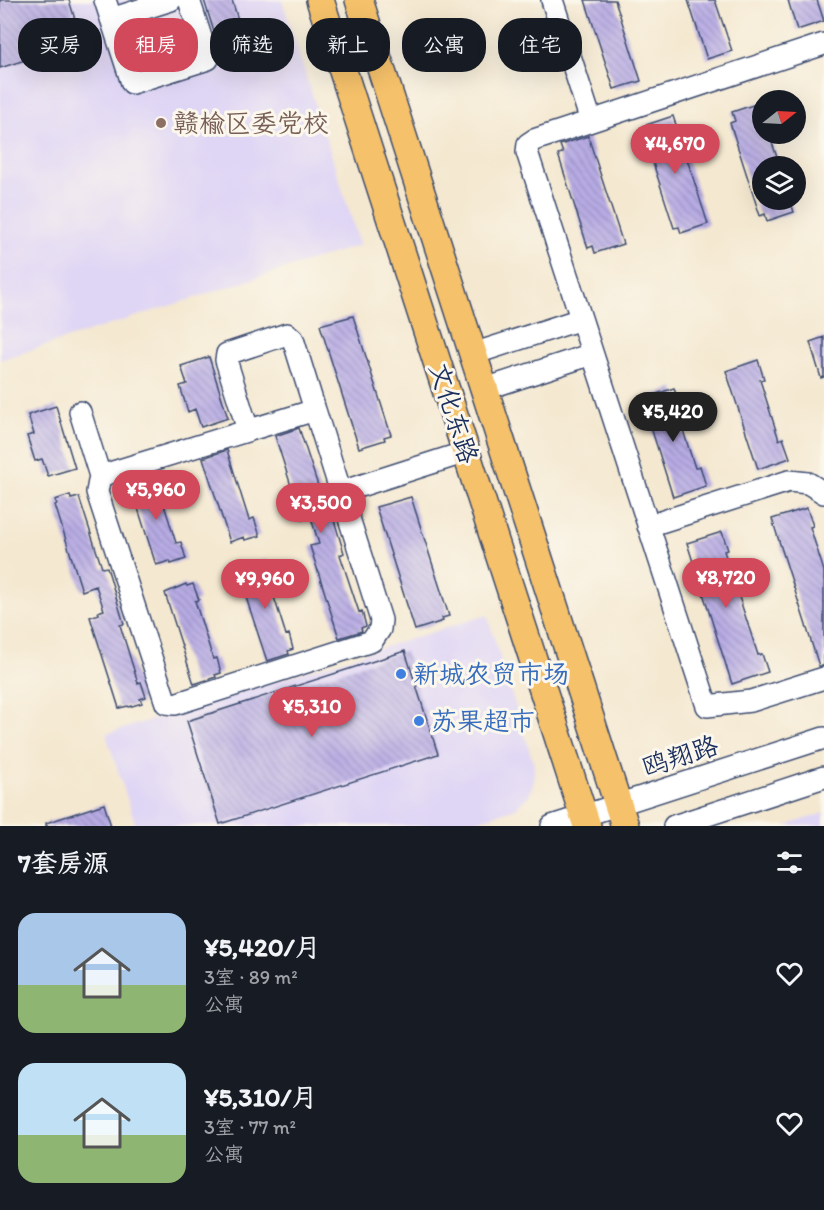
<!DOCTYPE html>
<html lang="zh">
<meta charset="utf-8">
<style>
:root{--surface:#171b24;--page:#242831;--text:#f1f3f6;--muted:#9ea1a6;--accent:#d1495b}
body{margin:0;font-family:Itim,"LXGW WenKai TC",sans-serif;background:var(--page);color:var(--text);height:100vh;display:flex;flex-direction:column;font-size:22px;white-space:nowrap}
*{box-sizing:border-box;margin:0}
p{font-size:20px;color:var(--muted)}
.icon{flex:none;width:33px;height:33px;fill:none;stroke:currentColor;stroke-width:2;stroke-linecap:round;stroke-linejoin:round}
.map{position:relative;height:826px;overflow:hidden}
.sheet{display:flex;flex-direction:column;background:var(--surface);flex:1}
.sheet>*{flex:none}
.guide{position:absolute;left:18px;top:18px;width:789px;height:54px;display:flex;gap:12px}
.needle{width:39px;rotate:72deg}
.fabs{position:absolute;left:752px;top:90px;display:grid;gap:12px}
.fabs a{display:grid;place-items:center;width:54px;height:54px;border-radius:50%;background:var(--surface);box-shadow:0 6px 24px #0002;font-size:30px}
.price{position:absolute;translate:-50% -51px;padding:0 14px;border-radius:21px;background:var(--accent);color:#fff;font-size:20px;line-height:39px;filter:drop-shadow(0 2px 3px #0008)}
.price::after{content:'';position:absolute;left:50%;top:36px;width:18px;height:14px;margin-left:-9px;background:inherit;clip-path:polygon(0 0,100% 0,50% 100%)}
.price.on{background:#222;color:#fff}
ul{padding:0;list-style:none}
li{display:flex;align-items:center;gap:18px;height:150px;padding:0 18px}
li span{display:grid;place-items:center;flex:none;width:168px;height:120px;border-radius:18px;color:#555}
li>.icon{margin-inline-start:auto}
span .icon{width:72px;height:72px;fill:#fffc;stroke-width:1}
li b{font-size:26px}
h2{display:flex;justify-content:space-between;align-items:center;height:72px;padding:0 18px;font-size:26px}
.pill{padding:0 21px;border-radius:24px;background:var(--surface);box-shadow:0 6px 24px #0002;font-size:21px;line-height:54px}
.pill.on{background:var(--accent);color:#fff}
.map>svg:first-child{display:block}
.built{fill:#dfd5f5}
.building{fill:url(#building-back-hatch)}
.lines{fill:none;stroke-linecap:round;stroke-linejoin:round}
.minor-casing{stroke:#3c4b6f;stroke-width:24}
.major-casing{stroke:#3c4b6f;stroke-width:30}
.minor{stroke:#fff;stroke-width:21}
.major{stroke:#f5c16b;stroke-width:27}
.education-dot{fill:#8d6e63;stroke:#fbf7ec;stroke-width:2}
.shop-dot{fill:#3f7fe0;stroke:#fbf7ec;stroke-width:2}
.labels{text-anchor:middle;stroke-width:6;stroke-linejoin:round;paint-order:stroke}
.education-label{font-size:26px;fill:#785e54;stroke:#fbf7ec;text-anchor:start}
.street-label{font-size:26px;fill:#1b2f5e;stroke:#fbf7ec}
.shop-label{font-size:26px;fill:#366cbe;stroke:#fbf7ec;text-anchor:start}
</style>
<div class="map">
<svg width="824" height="826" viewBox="0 0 824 826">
<defs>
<pattern id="building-back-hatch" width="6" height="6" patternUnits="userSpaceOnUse" patternTransform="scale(1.5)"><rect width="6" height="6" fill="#b8ace4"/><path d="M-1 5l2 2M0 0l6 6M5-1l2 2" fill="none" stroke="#958cbc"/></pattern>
</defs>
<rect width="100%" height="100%" fill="#fbf7ec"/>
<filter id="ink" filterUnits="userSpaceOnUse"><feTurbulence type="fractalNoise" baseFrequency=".0167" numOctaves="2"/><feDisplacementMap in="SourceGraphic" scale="12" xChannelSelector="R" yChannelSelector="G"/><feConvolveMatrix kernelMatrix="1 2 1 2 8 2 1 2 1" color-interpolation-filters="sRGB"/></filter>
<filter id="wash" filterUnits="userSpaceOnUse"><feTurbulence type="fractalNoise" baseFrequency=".008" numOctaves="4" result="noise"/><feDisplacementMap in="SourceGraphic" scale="24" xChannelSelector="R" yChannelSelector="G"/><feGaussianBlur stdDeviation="1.35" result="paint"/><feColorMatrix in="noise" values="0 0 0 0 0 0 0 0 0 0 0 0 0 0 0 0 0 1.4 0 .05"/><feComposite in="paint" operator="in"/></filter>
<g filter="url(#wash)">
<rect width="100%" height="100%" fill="#f4e8d0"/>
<path class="built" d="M0,0H282L360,245L0,360Z
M487,615L534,765V781L529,795L516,808L461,826H136L106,734Z
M824,813V826H785Z"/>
<g id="blocks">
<path class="building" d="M0,0H69L82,42L0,68Z
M204,0H232L246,46L221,54Z
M585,0H615L641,81L614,89Z
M688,0H715L732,51L707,59Z
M788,0H817L824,21L797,30Z
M759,103L762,112V134H769L780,166H762V200H790L794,212L767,221L765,214L760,216L730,123L735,121L732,112Z
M673,116L708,224L681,233L679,227L674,228L644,135L649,134L646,125Z
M588,136L623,244L595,253L593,246L588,248L558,154L563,153L560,145Z
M353,316L391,435L384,437L385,440L359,448L320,325Z
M824,337V377L821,378L810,342Z
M209,357L228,418L201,427L195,409L188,412L180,386L187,384L181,366Z
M758,360L764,379L760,380L779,440L783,438L790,458L758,469L726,371Z
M674,388L680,407L676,408L695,468L700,466L706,486L673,497L642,399Z
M56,406L75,468L48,476L42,459L35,461L27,436L34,434L28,415Z
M299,428L322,498L327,497L344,553L340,555L359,612L362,611L366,626L361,628L362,631L339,638L310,546L319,544L311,518L302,520L275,436Z
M227,450L249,520L254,518L260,536L245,540L244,537L230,542L203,458Z
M154,473L176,543L181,542L186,559L171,564L170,561L156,565L129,480Z
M70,495L71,499L79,497L102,568L107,567L124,624L120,625L138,683L141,682L146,697L140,699L142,703L129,707L128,706L119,708L90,617L99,614L98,612L104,610L96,586L82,591L55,505L57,504L55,500Z
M411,497L449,616L442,618L443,621L415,630L376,507Z
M807,508L813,526L810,527L824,571V666H819L772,519Z
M722,532L728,550L724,551L758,655L762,654L768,672L732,684L687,543Z
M259,560V562L266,560L271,577L268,578L286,635L289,634L293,649L288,651L289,654L267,661L237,570Z
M186,584L187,586L193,584L199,600L195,601L213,659L217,658L221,673L215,675L216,677L194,684L165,593Z
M405,651L438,754L220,824L187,721Z
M104,804L111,826H46V823Z"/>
</g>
</g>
<g filter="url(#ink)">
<use href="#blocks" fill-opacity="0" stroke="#3c4b6f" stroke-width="1.5"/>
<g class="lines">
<g class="minor-casing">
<path id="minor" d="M105,0L132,83L208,59L189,0
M552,0L591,121
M111,19L171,0
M824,44L534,140L528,144L527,152L707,706L751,701L824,678
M473,354L581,319
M485,389L592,354
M80,412L100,476L97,492L166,703L175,704L372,641L380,629L381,620L315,410L100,476
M248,430L226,360L227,354L287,334L293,339L315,410
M341,492L466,452
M648,526L789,481L808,483L824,493
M552,826L824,738
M674,826L824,777"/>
</g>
<g class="major-casing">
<path id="major" d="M320,0L587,826
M359,0L625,826"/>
</g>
<use href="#minor" class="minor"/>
<use href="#major" class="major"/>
</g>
</g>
<circle class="education-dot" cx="161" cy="123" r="6"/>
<g class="shop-dot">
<circle cx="401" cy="674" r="6"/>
<circle cx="419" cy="721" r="6"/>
</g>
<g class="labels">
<g class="education-label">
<text x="173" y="132">赣榆区委党校</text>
</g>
<g class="street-label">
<text transform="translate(454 413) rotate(72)" y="9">文化东路</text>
<text transform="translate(680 756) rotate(-18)" y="9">鸥翔路</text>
</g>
<g class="shop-label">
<text x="413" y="683">新城农贸市场</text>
<text x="431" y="730">苏果超市</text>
</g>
</g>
</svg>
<div class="fabs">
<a><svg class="needle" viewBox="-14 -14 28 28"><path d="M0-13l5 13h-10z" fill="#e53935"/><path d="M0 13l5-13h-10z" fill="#9ea1a6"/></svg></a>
<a><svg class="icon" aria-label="layers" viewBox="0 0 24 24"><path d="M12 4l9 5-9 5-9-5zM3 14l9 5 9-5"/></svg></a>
</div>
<b class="price" style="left:675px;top:175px">¥4,670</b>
<b class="price on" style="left:673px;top:443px">¥5,420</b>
<b class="price" style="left:156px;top:521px">¥5,960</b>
<b class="price" style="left:321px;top:534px">¥3,500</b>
<b class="price" style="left:726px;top:609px">¥8,720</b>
<b class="price" style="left:265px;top:610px">¥9,960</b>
<b class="price" style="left:312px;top:738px">¥5,310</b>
<div class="guide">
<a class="pill">买房</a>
<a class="pill on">租房</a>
<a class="pill">筛选</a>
<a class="pill">新上</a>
<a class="pill">公寓</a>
<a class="pill">住宅</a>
</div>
</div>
<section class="sheet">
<h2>7套房源<svg class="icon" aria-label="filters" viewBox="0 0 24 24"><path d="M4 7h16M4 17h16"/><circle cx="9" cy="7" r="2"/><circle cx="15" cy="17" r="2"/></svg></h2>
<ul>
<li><span style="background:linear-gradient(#a9c7e8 60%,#8fb573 0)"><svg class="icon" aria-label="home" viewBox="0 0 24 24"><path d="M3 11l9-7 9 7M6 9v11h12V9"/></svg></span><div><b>¥5,420/月</b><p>3室 · 89 m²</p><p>公寓</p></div><svg class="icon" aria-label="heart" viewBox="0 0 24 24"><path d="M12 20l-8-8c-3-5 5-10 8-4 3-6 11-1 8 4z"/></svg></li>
<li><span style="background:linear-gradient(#bfe0f5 60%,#8fb573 0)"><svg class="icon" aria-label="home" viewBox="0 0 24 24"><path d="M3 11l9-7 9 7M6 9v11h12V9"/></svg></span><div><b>¥5,310/月</b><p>3室 · 77 m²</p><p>公寓</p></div><svg class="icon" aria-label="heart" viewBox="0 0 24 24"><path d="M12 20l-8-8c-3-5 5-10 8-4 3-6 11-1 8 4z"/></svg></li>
</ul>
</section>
